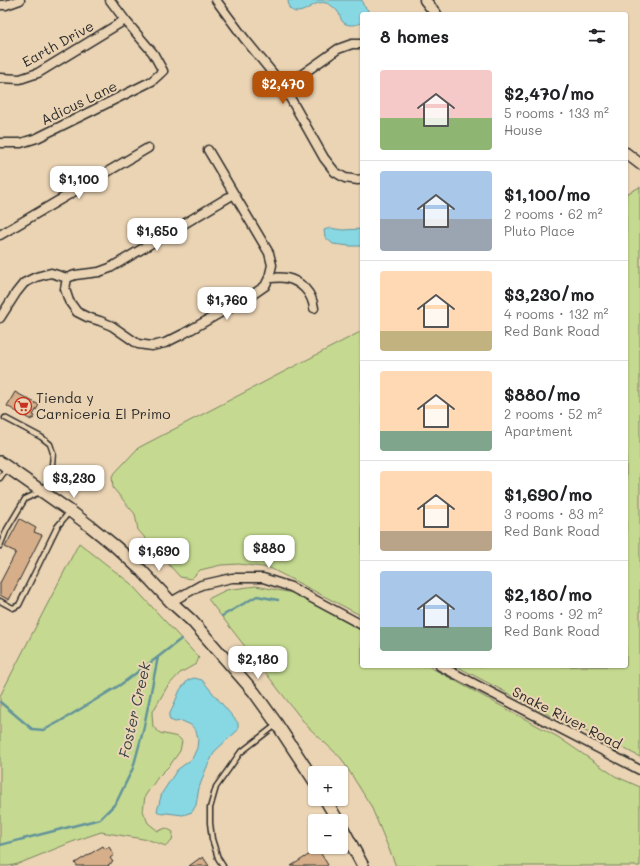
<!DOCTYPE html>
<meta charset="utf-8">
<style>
:root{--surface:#fff;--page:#f6f6f6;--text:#202124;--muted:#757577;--line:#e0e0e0;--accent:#b45309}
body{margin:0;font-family:Mali,sans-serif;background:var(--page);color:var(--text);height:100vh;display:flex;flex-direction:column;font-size:15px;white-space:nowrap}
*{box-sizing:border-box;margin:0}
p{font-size:13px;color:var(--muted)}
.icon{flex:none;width:22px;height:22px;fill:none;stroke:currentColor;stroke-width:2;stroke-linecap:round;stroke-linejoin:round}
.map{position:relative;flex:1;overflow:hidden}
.panel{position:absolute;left:360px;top:12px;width:268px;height:656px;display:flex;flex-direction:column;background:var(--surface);border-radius:4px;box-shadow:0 1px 3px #0004}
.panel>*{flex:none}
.fabs{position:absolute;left:308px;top:766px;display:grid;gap:8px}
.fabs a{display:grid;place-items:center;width:40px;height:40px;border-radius:4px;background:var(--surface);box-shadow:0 1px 3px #0004;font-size:20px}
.price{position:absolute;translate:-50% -34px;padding:0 9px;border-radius:8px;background:#fff;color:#222;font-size:13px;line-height:26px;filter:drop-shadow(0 1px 2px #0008)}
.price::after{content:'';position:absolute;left:50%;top:24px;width:12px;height:9px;margin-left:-6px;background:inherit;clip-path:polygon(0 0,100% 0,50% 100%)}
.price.selected{background:var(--accent);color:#fff}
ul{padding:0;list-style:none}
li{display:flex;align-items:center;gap:12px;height:100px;padding:0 20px}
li+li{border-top:1px solid var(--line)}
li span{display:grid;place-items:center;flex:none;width:112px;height:80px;border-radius:4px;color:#555}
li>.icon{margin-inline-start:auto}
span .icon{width:48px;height:48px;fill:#fffc;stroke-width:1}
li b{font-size:17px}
h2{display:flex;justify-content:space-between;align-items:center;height:48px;padding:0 20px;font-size:17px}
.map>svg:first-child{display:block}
.green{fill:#c5da90;stroke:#78825e}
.water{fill:#88d8e4;stroke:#63939a}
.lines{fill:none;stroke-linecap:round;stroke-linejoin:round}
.stream{stroke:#63939a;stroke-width:2.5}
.building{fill:#d6af8a;stroke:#2b2b2b}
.service-casing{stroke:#2b2b2b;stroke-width:7}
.minor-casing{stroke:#2b2b2b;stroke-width:11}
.tertiary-casing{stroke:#2b2b2b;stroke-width:13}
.secondary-casing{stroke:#2b2b2b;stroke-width:14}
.service{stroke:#ebd4b4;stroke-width:4}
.minor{stroke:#ebd4b4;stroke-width:8}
.tertiary{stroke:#ebd4b4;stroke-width:10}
.secondary{stroke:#ebd4b4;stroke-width:11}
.labels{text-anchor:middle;stroke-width:4;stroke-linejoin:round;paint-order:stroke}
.street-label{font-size:14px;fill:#2b2b2b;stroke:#ebd4b4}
.poi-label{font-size:14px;fill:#2b2b2b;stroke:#ebd4b4;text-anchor:start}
.water-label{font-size:15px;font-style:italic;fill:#394547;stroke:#ebd4b4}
</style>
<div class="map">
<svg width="640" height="866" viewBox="0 0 640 866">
<rect width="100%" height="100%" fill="#ebd4b4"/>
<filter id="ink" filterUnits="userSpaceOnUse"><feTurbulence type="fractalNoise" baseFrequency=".025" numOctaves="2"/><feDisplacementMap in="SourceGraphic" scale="8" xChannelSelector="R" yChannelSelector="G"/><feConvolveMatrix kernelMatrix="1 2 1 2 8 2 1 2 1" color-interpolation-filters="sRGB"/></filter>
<g filter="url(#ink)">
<path class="green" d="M640,187V757L625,749L549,715L456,666H626V194Z
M362,331V616L270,568L239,564L221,565L200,570L191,579L180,577L138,530L135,514L113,488L112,476L138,448Z
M79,543L130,583L199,658L196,664L180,673L167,687L152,713L153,727L160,733L178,737L182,741L180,751L170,765L158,777L145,796L143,811L148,823L158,831L166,828L173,832L172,841L166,846L149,840L101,832L72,842L18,864L9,866H0V696Z
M256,586L293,593L362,631V666H428L558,737L615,776L640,787V866H396L371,806L341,758L307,726L208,599L226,590Z"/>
<path class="water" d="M289,0H362L363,5L368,10V14H362V23C355,25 347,27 342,21C340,18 340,14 338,12C335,8 330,4 326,3C314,0 308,12 297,12C294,12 291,10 289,8L288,1Z
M330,228L342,230L362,229V246H350L333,244L325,237L324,230Z
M194,678L202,680L238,723V730L215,751L206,769L199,788L196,805L192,812L183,815L167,813L162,814L157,811L162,793L177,770L192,759L197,748L198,739L196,731L191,725L182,721L175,722L170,720L169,716L180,690L188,680Z"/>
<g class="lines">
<path class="stream" d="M222,616L257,596L278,600
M0,702L32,729L44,730L59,722L120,685L158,657L181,639
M0,845L100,819L116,803L133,768L143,731L158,657"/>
</g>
<path class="building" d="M15,392L39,405L33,415L35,416L33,419L31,418V420L7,406Z
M20,519L36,528L34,532L42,535L9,600L0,595V583L16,552L5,547Z
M103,846L105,849L109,847L114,855L110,858L113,862L108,865L109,866H77L75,863Z
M318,849L328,865L326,866H291Z
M203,857L209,866H189L200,858V859Z"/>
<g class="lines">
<g class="service-casing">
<path id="service" d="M0,478L7,468
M0,546L7,529L25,499L42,491L48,481L52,465L53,453L50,444L41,437L5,418
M0,601L13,608L19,605L57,527L70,511
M223,866L218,858L212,839L210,823V808L216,787L240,753L276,725"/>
</g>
<g class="minor-casing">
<path id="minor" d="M216,0L244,38L284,87L324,158L335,172L345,178L358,180L362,179
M0,5H6L20,0
M0,78L20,79L38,73L125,20
M284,87L304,73L338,49L352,44H362
M0,143H21L37,138L152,81L163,71L153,53L125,20L110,0
M0,235L148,148
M67,278L65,289L69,301L77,312L87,317L100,321L112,326L138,344L152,346L165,343L183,334L252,295L265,286L269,278L272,265L269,253L208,150
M269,278C275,278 280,277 286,278C301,281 312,293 314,308
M0,318L16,293L24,283L36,277L51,273L67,278L75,275L99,272L110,268L234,194
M171,602L201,585L232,578H263L291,587L362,625
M440,666L640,770"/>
</g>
<g class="tertiary-casing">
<path id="tertiary" d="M425,0L436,14
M626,153L640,164"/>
</g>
<g class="secondary-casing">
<path id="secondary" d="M0,462L70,511L90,526L116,547L142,571L171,602L192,621L254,692L277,724L315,782
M325,799L338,821
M341,825L363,866"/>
</g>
<use href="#service" class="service"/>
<use href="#minor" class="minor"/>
<use href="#tertiary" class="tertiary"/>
<use href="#secondary" class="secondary"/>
</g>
</g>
<defs>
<g id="supermarket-ring" transform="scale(0.9)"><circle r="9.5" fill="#ebd4b4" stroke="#c8321e" stroke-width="1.5"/><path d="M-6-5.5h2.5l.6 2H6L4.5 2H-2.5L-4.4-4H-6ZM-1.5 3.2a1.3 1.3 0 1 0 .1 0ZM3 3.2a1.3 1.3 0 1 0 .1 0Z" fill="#c8321e"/></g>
</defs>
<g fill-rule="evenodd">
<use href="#supermarket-ring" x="23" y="406"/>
</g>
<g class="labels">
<g class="street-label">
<text transform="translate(58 44) rotate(-29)" y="5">Earth Drive</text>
<text transform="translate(79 103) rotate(-26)" y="5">Adicus Lane</text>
<text transform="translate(567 718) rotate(27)" y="5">Snake River Road</text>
</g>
<g class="poi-label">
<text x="36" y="403">Tienda y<tspan x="36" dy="16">Carniceria El Primo</tspan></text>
</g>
<g class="water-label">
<text transform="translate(135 710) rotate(-77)" y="5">Foster Creek</text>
</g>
</g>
</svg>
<div class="fabs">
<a>+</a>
<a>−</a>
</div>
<b class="price selected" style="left:283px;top:105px">$2,470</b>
<b class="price" style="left:79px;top:200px">$1,100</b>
<b class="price" style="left:157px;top:252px">$1,650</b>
<b class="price" style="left:227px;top:321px">$1,760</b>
<b class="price" style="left:74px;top:499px">$3,230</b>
<b class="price" style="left:269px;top:569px">$880</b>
<b class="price" style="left:159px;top:572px">$1,690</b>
<b class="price" style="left:258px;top:680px">$2,180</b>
<section class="panel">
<h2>8 homes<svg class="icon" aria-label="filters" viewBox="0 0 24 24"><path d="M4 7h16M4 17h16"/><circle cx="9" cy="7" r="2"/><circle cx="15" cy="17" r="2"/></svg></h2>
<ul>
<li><span style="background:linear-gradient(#f6c9c9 60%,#8fb573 0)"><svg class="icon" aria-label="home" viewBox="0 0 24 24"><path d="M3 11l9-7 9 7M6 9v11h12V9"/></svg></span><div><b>$2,470/mo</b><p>5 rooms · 133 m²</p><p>House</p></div></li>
<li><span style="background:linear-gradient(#a9c7e8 60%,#9aa5b1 0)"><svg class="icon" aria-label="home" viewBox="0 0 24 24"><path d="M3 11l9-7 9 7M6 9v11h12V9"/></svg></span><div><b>$1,100/mo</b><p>2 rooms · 62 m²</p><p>Pluto Place</p></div></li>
<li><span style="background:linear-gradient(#ffd9b3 75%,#c2b280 0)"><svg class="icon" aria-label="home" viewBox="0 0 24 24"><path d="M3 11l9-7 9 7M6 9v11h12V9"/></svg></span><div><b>$3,230/mo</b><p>4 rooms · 132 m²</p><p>Red Bank Road</p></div></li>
<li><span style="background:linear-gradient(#ffd9b3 75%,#7fa58c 0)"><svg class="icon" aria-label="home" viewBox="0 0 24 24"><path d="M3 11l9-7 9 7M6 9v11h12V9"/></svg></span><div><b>$880/mo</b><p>2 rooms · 52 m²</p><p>Apartment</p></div></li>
<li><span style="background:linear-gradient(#ffd9b3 75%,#b9a48a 0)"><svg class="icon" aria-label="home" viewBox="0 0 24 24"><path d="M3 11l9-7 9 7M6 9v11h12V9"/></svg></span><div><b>$1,690/mo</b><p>3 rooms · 83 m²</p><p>Red Bank Road</p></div></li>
<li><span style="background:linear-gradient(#a9c7e8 70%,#7fa58c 0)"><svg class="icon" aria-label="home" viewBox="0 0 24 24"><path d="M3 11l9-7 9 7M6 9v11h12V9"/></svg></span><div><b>$2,180/mo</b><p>3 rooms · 92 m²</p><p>Red Bank Road</p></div></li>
</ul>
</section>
</div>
